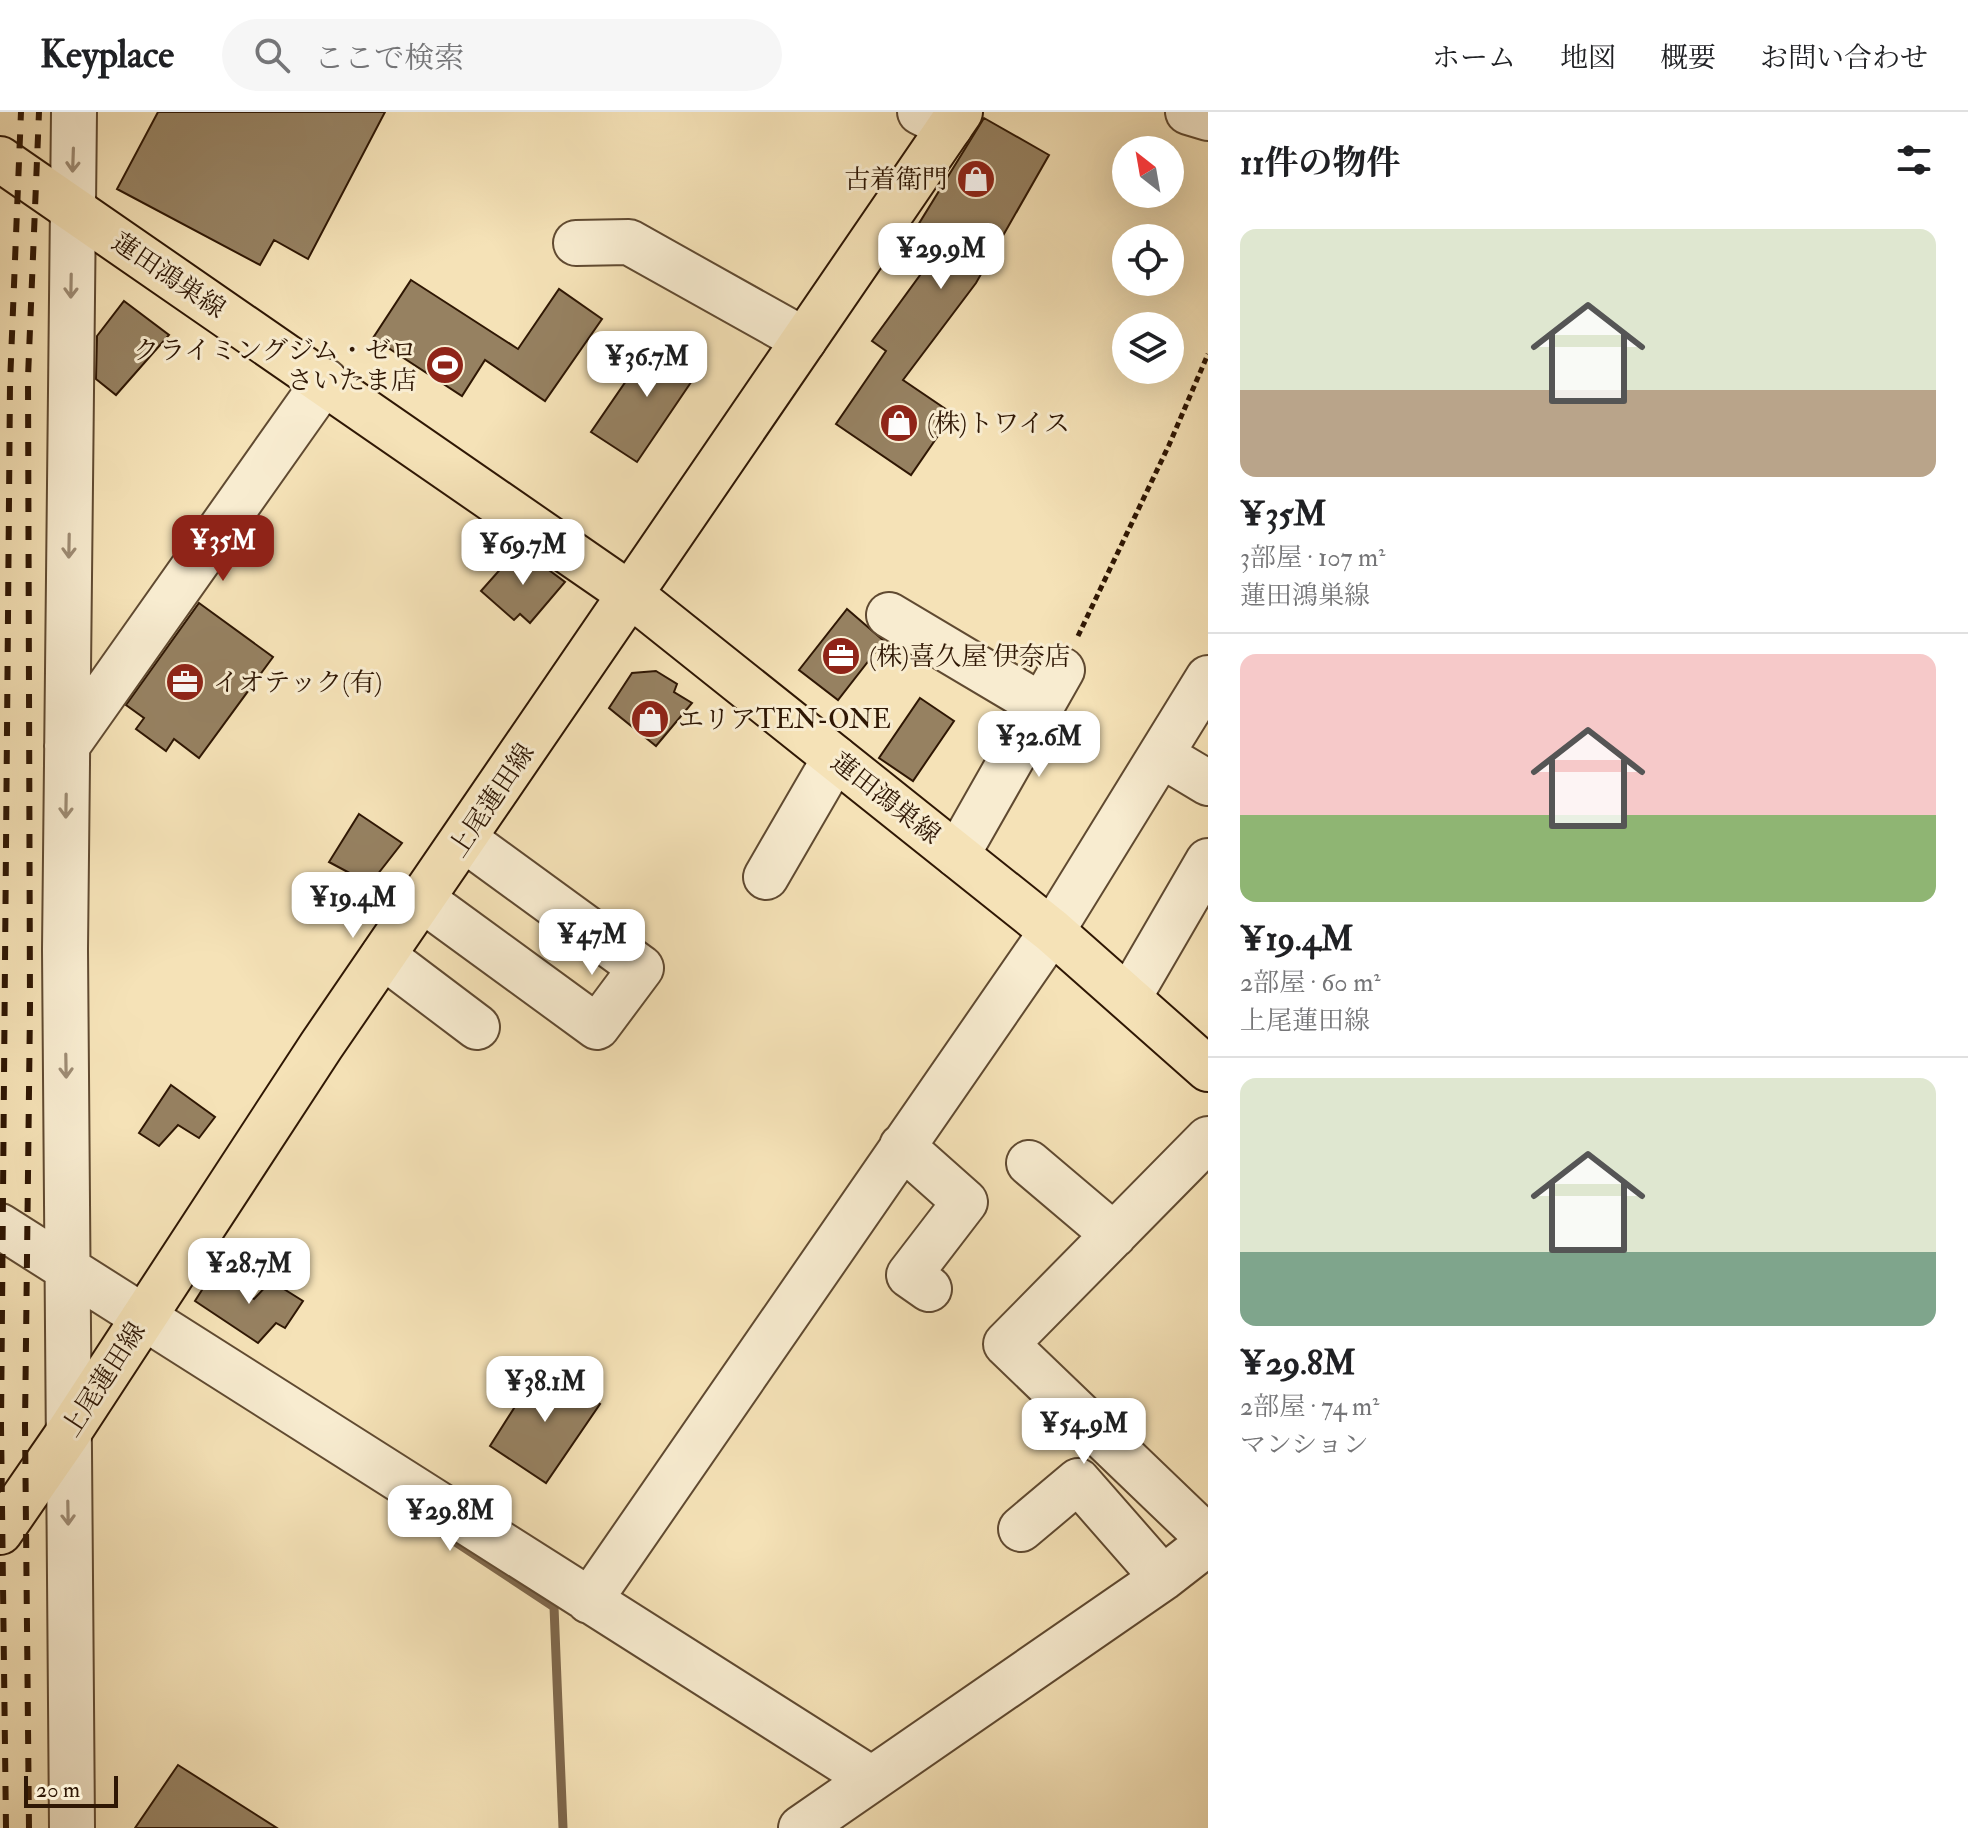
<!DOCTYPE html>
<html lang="ja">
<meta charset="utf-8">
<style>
:root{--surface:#fff;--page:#f6f6f6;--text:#202124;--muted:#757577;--line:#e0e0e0;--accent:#8f2418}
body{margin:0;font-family:"IM FELL Double Pica","Noto Serif JP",serif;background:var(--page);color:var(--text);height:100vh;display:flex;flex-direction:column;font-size:30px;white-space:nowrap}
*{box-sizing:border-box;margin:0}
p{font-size:26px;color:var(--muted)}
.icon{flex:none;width:44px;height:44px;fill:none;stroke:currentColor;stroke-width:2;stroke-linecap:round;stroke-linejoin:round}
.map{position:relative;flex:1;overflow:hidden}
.details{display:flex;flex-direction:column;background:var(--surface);width:760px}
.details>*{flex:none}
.needle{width:52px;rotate:329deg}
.tools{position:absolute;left:1112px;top:24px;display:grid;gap:16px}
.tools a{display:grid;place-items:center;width:72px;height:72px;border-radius:50%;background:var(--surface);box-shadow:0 8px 32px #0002;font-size:40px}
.scale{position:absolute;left:24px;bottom:20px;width:94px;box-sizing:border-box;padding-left:8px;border:4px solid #2f1704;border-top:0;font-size:22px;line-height:28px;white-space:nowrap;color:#2f1704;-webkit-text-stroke:6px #f8ecd0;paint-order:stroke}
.price{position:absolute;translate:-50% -68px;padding:0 18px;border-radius:16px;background:#fff;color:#222;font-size:26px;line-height:52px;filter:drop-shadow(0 2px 4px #0008)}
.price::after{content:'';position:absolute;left:50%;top:48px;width:24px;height:18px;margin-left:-12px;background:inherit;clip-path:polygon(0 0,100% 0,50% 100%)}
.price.active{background:var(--accent);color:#fff}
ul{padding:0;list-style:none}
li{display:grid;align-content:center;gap:16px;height:424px;padding:0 32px}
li+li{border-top:2px solid var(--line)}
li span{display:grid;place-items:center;height:248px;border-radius:16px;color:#555}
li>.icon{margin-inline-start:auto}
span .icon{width:144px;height:144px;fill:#fffc;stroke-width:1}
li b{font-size:34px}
h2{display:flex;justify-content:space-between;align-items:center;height:96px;padding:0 32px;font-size:34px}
header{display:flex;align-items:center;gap:48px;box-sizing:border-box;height:112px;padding:0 40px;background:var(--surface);border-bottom:2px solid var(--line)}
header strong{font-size:38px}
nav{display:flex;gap:44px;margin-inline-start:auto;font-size:28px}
.search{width:560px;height:72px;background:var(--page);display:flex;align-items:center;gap:20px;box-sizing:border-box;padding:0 28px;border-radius:44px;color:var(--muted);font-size:30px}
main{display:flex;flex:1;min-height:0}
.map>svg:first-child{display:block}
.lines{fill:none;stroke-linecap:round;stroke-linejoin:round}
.stream{stroke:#7e674b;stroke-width:9}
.building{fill:#968161;stroke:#2f1704;stroke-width:2}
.minor-casing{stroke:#604a31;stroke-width:48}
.major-casing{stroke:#2f1704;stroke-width:48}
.path{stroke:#2f1704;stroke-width:5;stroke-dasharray:6 4;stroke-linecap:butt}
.minor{stroke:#f8ecd0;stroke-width:44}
.major{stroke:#f5e2b7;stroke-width:44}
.rail{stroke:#2f1704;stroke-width:6;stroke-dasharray:14 14;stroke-linecap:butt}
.oneway{stroke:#9e8c74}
.labels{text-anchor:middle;stroke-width:6;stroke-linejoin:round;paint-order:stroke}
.poi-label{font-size:26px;fill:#2f1704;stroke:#f8ecd0;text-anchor:start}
.street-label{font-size:26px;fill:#2f1704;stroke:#f8ecd0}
</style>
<header>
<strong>Keyplace</strong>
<div class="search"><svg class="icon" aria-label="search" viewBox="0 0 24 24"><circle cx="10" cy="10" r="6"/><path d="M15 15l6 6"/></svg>ここで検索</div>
<nav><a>ホーム</a><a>地図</a><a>概要</a><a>お問い合わせ</a></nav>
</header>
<main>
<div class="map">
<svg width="1208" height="1716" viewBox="0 0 1208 1716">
<rect width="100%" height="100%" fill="#f5e2b7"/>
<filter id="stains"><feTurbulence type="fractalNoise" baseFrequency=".0025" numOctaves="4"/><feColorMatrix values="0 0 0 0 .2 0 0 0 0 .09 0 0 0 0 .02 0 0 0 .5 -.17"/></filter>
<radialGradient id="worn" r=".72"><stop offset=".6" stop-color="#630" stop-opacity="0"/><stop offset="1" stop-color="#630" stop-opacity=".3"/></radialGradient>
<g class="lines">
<path class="stream" d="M404,1396L554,1495L563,1716"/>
</g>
<path class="building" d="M158,0H385L308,147L274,128L260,153L117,77Z
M984,6L1049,43L976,171L903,268L953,302L911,363L836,312L886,239L872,229L942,133L915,118Z
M411,168L518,237L559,177L602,207L545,289L485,248L462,284L373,226Z
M124,189L169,223L116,283L96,267L97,224Z
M657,224L702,254L637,350L591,320Z
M519,436L565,470L530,511L520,502L514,508L481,479Z
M199,491L273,545L199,646L174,627L166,639L136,617L144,606L126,593Z
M847,497L884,529L838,588L799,558Z
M656,559L677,572L674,580L692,591L656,634L609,596L632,561Z
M920,586L954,609L913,669L879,646Z
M359,702L402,731L370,772L329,750Z
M171,973L215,1005L199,1026L178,1013L159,1034L139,1021Z
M214,1159L254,1187L271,1169L303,1189L285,1216L276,1211L258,1231L195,1189Z
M542,1252L600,1292L546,1371L490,1334Z
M178,1653L277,1716H135Z"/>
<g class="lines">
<g class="minor-casing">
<path id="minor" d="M920,0L950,15
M1188,0L1208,6
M576,131L629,130L804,228
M889,503L1042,594
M67,634L325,269
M1163,644L1208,671
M957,743L1062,558
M766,765L835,646
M423,788L597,915L641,856L464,727
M383,844L477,915
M1129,885L1208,749
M1208,1027L1006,1232L1208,1426
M902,1034L965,1090L909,1163L929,1177
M1029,1051L1114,1123
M0,1114L870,1666
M1021,1417L1078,1369L1163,1466
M589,1489L1052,819L1208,566
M72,1716L65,838L74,0
M801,1716L1163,1466L1208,1431"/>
</g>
<g class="major-casing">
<path id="major" d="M0,47L631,483L1052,819L1208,957
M0,1420L67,1323L321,934L960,0"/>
</g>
<path class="path" d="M1078,524L1169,333L1208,242"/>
<use href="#minor" class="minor"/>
<use href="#major" class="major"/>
<path class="rail" d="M6,1716L1,1314L10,272L21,0
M29,1716L25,1313L30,895L28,265L39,0"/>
</g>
<defs><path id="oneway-shaft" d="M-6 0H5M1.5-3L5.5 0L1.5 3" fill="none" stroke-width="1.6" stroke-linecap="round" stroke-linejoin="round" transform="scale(2)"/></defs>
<g class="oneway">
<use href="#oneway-shaft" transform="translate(73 48) rotate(92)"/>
<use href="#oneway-shaft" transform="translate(71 174) rotate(91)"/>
<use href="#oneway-shaft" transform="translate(69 434) rotate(91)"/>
<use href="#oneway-shaft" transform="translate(66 694) rotate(91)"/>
<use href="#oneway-shaft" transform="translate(66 954) rotate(89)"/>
<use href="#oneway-shaft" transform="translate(68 1401) rotate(89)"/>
</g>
<defs>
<g id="shop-disc" transform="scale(2)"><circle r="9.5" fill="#8f2418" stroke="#f8ecd0"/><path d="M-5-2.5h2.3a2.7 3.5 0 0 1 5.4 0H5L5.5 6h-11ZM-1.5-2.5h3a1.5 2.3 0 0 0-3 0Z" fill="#fff"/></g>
<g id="stadium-disc" transform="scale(2)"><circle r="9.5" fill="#8f2418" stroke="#f8ecd0"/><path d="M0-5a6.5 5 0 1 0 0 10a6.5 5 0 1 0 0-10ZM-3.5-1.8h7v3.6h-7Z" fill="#fff"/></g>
<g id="office-disc" transform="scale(2)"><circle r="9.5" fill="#8f2418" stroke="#f8ecd0"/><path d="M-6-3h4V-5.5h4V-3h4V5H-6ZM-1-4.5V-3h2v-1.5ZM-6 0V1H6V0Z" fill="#fff"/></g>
</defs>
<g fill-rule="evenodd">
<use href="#shop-disc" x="976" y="67"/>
<use href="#stadium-disc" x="445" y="253"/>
<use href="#shop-disc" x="899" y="311"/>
<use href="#office-disc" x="841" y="544"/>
<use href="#office-disc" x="185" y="570"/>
<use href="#shop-disc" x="650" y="607"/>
</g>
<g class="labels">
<g class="poi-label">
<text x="948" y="76" text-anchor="end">古着衛門</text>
<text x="417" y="247" text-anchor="end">クライミングジム・ゼロ<tspan x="417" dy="30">さいたま店</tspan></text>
<text x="927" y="320">(株)トワイス</text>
<text x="869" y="553">(株)喜久屋 伊奈店</text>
<text x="213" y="579">イオテック(有)</text>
<text x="678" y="616">エリアTEN-ONE</text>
</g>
<g class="street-label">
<text transform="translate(169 163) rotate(34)" y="9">蓮田鴻巣線</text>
<text transform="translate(886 686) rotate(38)" y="9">蓮田鴻巣線</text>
<text transform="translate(491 688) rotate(-56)" y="9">上尾蓮田線</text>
<text transform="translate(103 1267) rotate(-57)" y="9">上尾蓮田線</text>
</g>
</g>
<rect width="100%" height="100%" filter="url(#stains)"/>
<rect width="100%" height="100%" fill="url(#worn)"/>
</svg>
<div class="tools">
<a><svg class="needle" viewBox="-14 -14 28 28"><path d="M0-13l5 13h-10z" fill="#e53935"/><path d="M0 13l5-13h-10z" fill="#757577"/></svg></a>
<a><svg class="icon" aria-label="locate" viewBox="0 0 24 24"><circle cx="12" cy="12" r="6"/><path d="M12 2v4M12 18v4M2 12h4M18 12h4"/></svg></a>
<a><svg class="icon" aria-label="layers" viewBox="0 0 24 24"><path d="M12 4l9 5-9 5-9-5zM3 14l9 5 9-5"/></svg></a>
</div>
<div class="scale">20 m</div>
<b class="price" style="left:941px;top:179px">¥29.9M</b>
<b class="price" style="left:647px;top:287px">¥36.7M</b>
<b class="price active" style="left:223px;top:471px">¥35M</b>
<b class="price" style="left:523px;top:475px">¥69.7M</b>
<b class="price" style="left:1039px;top:667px">¥32.6M</b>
<b class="price" style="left:353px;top:828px">¥19.4M</b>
<b class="price" style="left:592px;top:865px">¥47M</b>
<b class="price" style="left:249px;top:1194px">¥28.7M</b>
<b class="price" style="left:545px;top:1312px">¥38.1M</b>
<b class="price" style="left:1084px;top:1354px">¥54.9M</b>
<b class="price" style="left:450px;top:1441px">¥29.8M</b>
</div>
<section class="details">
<h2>11件の物件<svg class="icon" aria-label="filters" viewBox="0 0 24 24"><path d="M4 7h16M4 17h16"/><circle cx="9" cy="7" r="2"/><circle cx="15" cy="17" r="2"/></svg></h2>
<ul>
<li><span style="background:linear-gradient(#dfe7d0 65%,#b9a48a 0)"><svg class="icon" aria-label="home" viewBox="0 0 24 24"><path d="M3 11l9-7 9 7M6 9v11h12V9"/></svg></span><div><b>¥35M</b><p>3部屋 · 107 m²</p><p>蓮田鴻巣線</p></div></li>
<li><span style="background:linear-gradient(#f6c9c9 65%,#8fb573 0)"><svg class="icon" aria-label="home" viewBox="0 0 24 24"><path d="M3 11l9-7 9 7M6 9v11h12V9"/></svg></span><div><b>¥19.4M</b><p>2部屋 · 60 m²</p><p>上尾蓮田線</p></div></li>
<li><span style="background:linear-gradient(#dfe7d0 70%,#7fa58c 0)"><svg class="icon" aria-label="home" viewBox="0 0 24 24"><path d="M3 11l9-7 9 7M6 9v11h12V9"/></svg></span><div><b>¥29.8M</b><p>2部屋 · 74 m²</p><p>マンション</p></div></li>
</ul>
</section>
</main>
